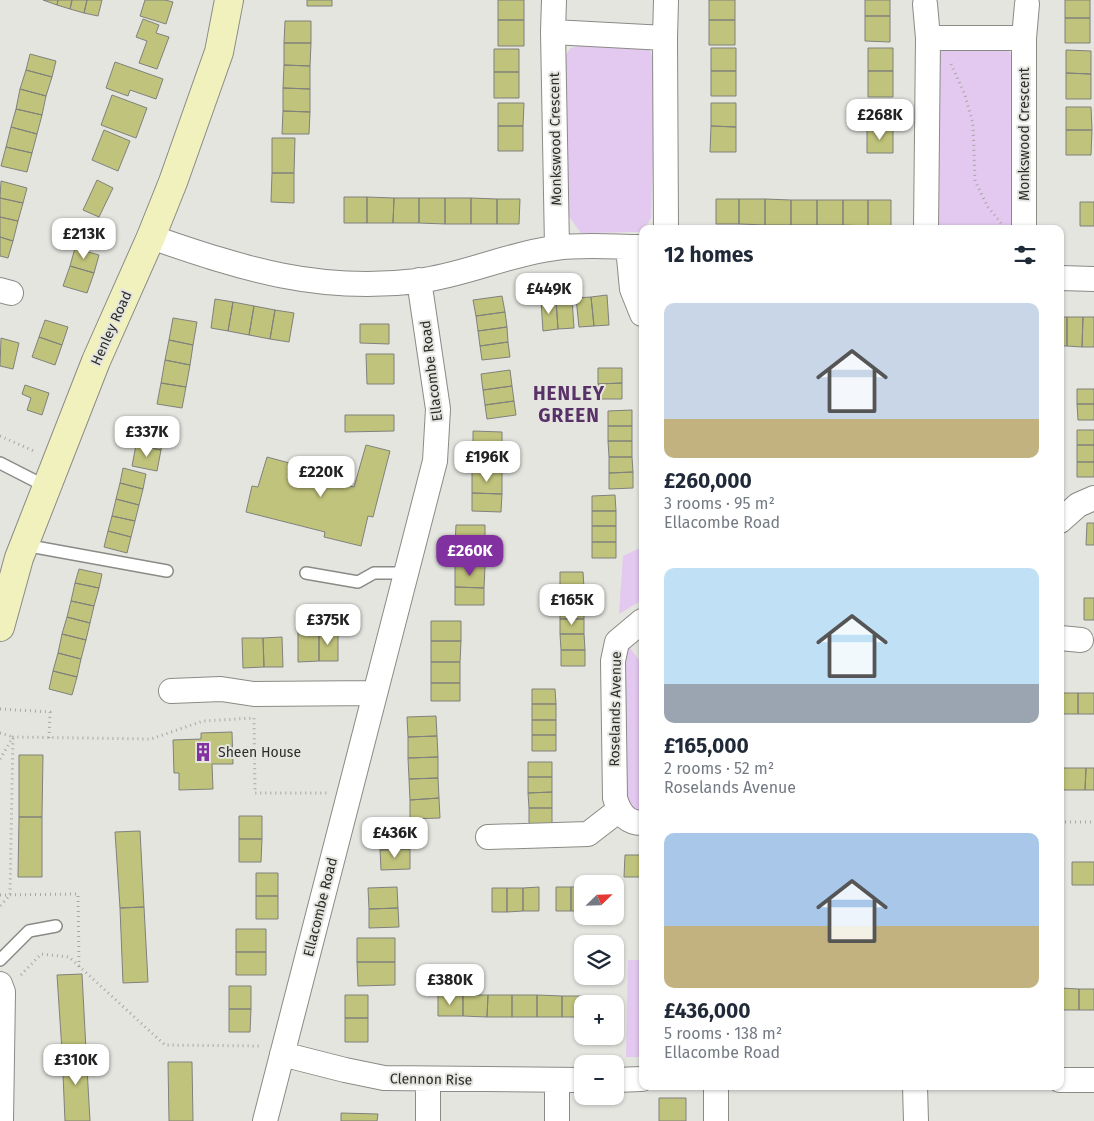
<!DOCTYPE html>
<meta charset="utf-8">
<style>
:root{--surface:#fff;--page:#f6f6f7;--text:#1f2937;--muted:#747a83;--accent:#8231a1}
body{margin:0;font-family:"Fira Sans",sans-serif;background:var(--page);color:var(--text);height:100vh;display:flex;flex-direction:column;font-size:19px;white-space:nowrap}
*{box-sizing:border-box;margin:0}
p{font-size:16px;color:var(--muted)}
.icon{flex:none;width:28px;height:28px;fill:none;stroke:currentColor;stroke-width:2;stroke-linecap:round;stroke-linejoin:round}
.map{position:relative;flex:1;overflow:hidden}
.panel{position:absolute;left:639px;top:225px;width:425px;height:865px;display:flex;flex-direction:column;background:var(--surface);border-radius:10px;box-shadow:0 1px 4px #0004}
.panel>*{flex:none}
.needle{width:32px;rotate:67deg}
.controls{position:absolute;left:574px;top:875px;display:grid;gap:10px}
.controls a{display:grid;place-items:center;width:50px;height:50px;border-radius:10px;background:var(--surface);box-shadow:0 1px 4px #0004;font-size:25px}
.price{position:absolute;translate:-50% -42px;padding:0 11px;border-radius:10px;background:#fff;color:#222;font-size:16px;line-height:32px;filter:drop-shadow(0 1px 2px #0008)}
.price::after{content:'';position:absolute;left:50%;top:30px;width:15px;height:11px;margin-left:-8px;background:inherit;clip-path:polygon(0 0,100% 0,50% 100%)}
.price.active{background:var(--accent);color:#fff}
ul{padding:0;list-style:none}
li{display:grid;align-content:center;gap:10px;height:265px;padding:0 25px}
li span{display:grid;place-items:center;height:155px;border-radius:10px;color:#555}
li>.icon{margin-inline-start:auto}
span .icon{width:90px;height:90px;fill:#fffc;stroke-width:1}
li b{font-size:21px}
h2{display:flex;justify-content:space-between;align-items:center;height:60px;padding:0 25px;font-size:21px}
.map>svg:first-child{display:block}
.green{fill:#e3c8f0}
.building{fill:#c0c37b;stroke:#80817c}
.lines{fill:none;stroke-linecap:round;stroke-linejoin:round}
.service-casing{stroke:#8a8b86;stroke-width:14}
.minor-casing{stroke:#8a8b86;stroke-width:26}
.secondary-casing{stroke:#8a8b86;stroke-width:30}
.path{stroke:#a7a7a3;stroke-width:3;stroke-dasharray:1 4;stroke-linecap:butt}
.service{stroke:#fff;stroke-width:11}
.minor{stroke:#fff;stroke-width:24}
.secondary{stroke:#f1f1be;stroke-width:28}
.labels{text-anchor:middle;stroke-width:4;stroke-linejoin:round;paint-order:stroke}
.street-label{font-size:14px;fill:#2c2c2a;stroke:#e5e5e0}
.poi-label{font-size:14px;fill:#2c2c2a;stroke:#e5e5e0;text-anchor:start}
.district-label{font-size:19px;font-weight:bold;letter-spacing:1px;fill:#583168;stroke:#e5e5e0}
</style>
<div class="map">
<svg width="1094" height="1121" viewBox="0 0 1094 1121">
<rect width="100%" height="100%" fill="#e5e5e0"/>
<path class="green" d="M580,45L645,46L650,51L656,66L651,218L644,229L638,232L581,233L568,215L564,57L571,48Z
M943,49H1008L1014,61V229H936V58Z
M642,547V600L619,614L623,556Z
M627,644L642,664V789H639V815L623,803L621,653Z
M628,960H642V1057H626Z"/>
<path class="building" d="M43,0H58L57,5Z
M58,0H72L70,9L57,5Z
M72,0H87L84,13L70,9Z
M87,0H102L98,16L84,13Z
M145,0H165L173,2L166,24L140,16Z
M307,0H332V6H307Z
M498,0H524V20H498Z
M709,0H735V20H709Z
M865,0H890V16H865Z
M1065,0H1090V18H1065Z
M865,16H890V42L865,41Z
M1065,18H1090V43H1065Z
M143,19L159,25L156,33L169,37L157,69L139,63L147,41L136,37Z
M498,20H524V46H498Z
M709,20H735V45H709Z
M285,21H311V43H284Z
M284,43H311L310,66L284,65Z
M711,48H736V71H711Z
M868,48H893V71H868Z
M494,49H519V72H494Z
M1066,50L1091,51V74L1066,73Z
M30,54L56,61L52,77L26,70Z
M115,62L163,79L156,99L130,90L128,96L106,88Z
M284,65L310,66V89L283,88Z
M26,70L52,77L46,96L20,89Z
M711,71H736V96H711Z
M868,71H893V97H868Z
M494,72H519V98H494Z
M1066,73L1091,74V99H1066Z
M283,88L310,89V112L283,111Z
M20,89L46,96L42,115L16,109Z
M112,95L147,108L136,138L101,125Z
M498,103H524L523,126H498Z
M711,103H736V127L711,126Z
M867,105H893V128H867Z
M1066,107H1091L1092,130H1066Z
M16,109L42,115L37,134L11,127Z
M283,111L310,112L309,134H282Z
M498,126H523V151H498Z
M711,126L736,127V152H710Z
M11,127L37,134L32,153L6,147Z
M867,128H893V153H867Z
M104,130L130,141L118,171L92,160Z
M1066,130H1092L1091,155H1066Z
M272,138H295L294,173H272Z
M6,147L32,153L27,172L1,166Z
M272,173H294V203L271,202Z
M97,180L113,188L99,217L83,210Z
M1,181L27,188L23,203L0,198Z
M344,197H367V223H344Z
M367,197L394,198L393,223H367Z
M0,198L23,203L18,221L0,217Z
M394,198H419V223H393Z
M419,198H445V224L419,223Z
M445,198H471V224H445Z
M471,198L497,199V224H471Z
M497,199H520L519,224H497Z
M716,199H739V224H716Z
M739,199H765V225L739,224Z
M765,199L791,200V225H765Z
M791,200H817V225H791Z
M817,200H843V225H817Z
M843,200H868V226L843,225Z
M868,200H891V226H868Z
M1080,202H1094V226H1080Z
M0,217L18,221L13,241L0,237Z
M0,237L13,241L8,258L0,256Z
M75,248L99,255L94,273L70,266Z
M70,266L94,273L87,293L63,286Z
M607,295L609,325L594,326L591,297Z
M502,296L505,312L476,316L473,300Z
M591,297L594,326L579,327L576,298Z
M215,299L233,302L228,331L211,328Z
M572,299L574,328L558,329L556,300Z
M556,300L558,329L543,331L541,301Z
M233,302L254,306L249,335L228,331Z
M254,306L275,310L270,339L249,335Z
M275,310L294,313L289,342L270,339Z
M505,312L507,327L478,331L476,316Z
M1060,317H1067V346H1060Z
M1067,317H1083L1082,347L1067,346Z
M1083,317H1094V347H1082Z
M173,318L197,322L193,345L169,340Z
M45,320L68,327L62,345L39,337Z
M360,324H389V344L360,343Z
M507,327L508,342L480,346L478,331Z
M39,337L62,345L55,365L32,357Z
M1,338L19,343L13,369L0,366Z
M169,340L193,345L190,365L165,360Z
M508,342L510,357L482,360L480,346Z
M366,354H394V384H367Z
M165,360L190,365L186,387L161,383Z
M598,368H622V383L598,384Z
M510,370L512,386L483,390L481,374Z
M161,383L186,387L182,408L157,404Z
M622,383V399H598V384Z
M25,385L49,393L42,415L27,410L31,398L22,394Z
M512,386L514,401L485,405L483,390Z
M1077,389H1094V404H1077Z
M514,401L516,415L487,419L485,405Z
M1077,404H1094V420H1078Z
M632,410V426H608V411Z
M345,415H394V431L345,432Z
M140,423L165,428L161,450L136,445Z
M608,426H632V441H608Z
M1077,430H1094V445H1077Z
M473,431L502,432V451H473Z
M608,441H632V457H609Z
M136,445L161,450L157,471L132,466Z
M366,445L390,451L373,517L368,516L361,546L324,537L325,532L246,512L252,486L258,487L267,457L293,464L292,470L354,487Z
M1077,445H1094V462H1077Z
M473,451H502V472H472Z
M609,457H632L633,472L609,473Z
M1077,462H1094V477H1077Z
M123,468L146,474L143,489L120,483Z
M472,472H502V494L472,493Z
M633,472V488L609,489V473Z
M120,483L143,489L139,505L116,499Z
M472,493L502,494L501,512L472,511Z
M615,495L616,511H592V496Z
M116,499L139,505L135,521L112,516Z
M592,511H616V526H592Z
M112,516L135,521L131,537L108,531Z
M1087,523H1094V545H1086Z
M456,525H485V545H455Z
M592,526H616V542H592Z
M108,531L131,537L127,553L104,547Z
M592,542H616V558H592Z
M455,545H485V566H455Z
M455,566H485L484,588L455,587Z
M79,569L102,574L99,588L75,583Z
M560,572H583L584,588H560Z
M75,583L99,588L94,606L71,601Z
M455,587L484,588V605H455Z
M560,588H584V603L560,604Z
M1084,598H1094V620H1084Z
M71,601L94,606L90,623L67,617Z
M584,603V619H560V604Z
M67,617L90,623L86,640L62,634Z
M560,619H584V634H560Z
M431,621H461V641H431Z
M298,632H319V661L298,662Z
M319,632H338V661H319Z
M62,634L86,640L81,659L58,653Z
M560,634H584L585,650H561Z
M282,637L283,667H264L263,638Z
M242,638H263L264,667L243,668Z
M431,641H461L460,662H431Z
M561,650H585V666H561Z
M58,653L81,659L77,677L53,671Z
M431,662H460V683H431Z
M53,671L77,677L72,695L49,689Z
M431,683H460V701H431Z
M532,689H555L556,704H532Z
M1060,693H1078V714H1060Z
M1078,693H1094V714H1078Z
M532,704H556V720H532Z
M436,716L437,736L408,737L407,717Z
M532,720H556V735H532Z
M232,732L233,764H212L213,789L179,790V773H174L173,740L201,739V733Z
M532,735H556V751H532Z
M437,736L438,757L408,758V737Z
M19,755H43L42,817H19Z
M438,757V778L409,779L408,758Z
M528,762H552V777H528Z
M1062,768H1086L1085,790H1062Z
M1086,768H1094V790H1085Z
M528,777H552V792L528,793Z
M438,778L439,798L410,800L409,779Z
M552,792V808H529L528,793Z
M439,798L440,818L410,819V800Z
M529,808H552V824H529Z
M239,816H262V839H239Z
M19,817H42V877H18Z
M409,829L410,849L380,850L379,830Z
M140,831L144,907L120,908L115,832Z
M239,839H262L261,862H239Z
M410,849V869L381,870L380,850Z
M625,855H642V877H624Z
M1072,862H1094V885H1072Z
M1060,869H1063V891H1060Z
M256,873H278V896H256Z
M397,887L398,908L369,909L368,888Z
M539,887V911H523V888Z
M556,887H571V911H556Z
M571,887H582V911H571Z
M492,888H507V912H492Z
M507,888H523V911L507,912Z
M256,896H278V919H256Z
M144,907L148,982L123,983L120,908Z
M398,908L399,927L369,928V909Z
M236,929H266V952H236Z
M357,938H395V962H357Z
M236,952H266V975H236Z
M357,962H395V985L358,986Z
M82,974L86,1050L62,1051L57,975Z
M229,986H251V1009H229Z
M1060,988L1079,989V1010H1060Z
M1079,989H1094V1010H1079Z
M345,995H368V1018H345Z
M438,995H463V1016H438Z
M463,995H488L487,1017L463,1016Z
M488,995H512V1017H487Z
M512,995H537V1017H512Z
M537,995L562,996V1017H537Z
M562,996H587V1004H582V1017H562Z
M229,1009H251L250,1032H229Z
M345,1018H368V1042H345Z
M86,1050L90,1121H65L62,1051Z
M168,1062H192L193,1121H169Z
M659,1098H686V1121H659Z
M341,1113L378,1114L377,1121H341Z"/>
<g class="lines">
<g class="service-casing">
<path id="service" d="M0,463L47,487
M24,545L167,571
M306,573L358,582L374,573H406
M0,960L29,931L56,926"/>
</g>
<g class="minor-casing">
<path id="minor" d="M925,4L928,38
M553,32L554,0
M665,38L666,0
M1024,38L1027,4
M926,229L928,38H1024V229
M151,237C244,269 318,293 418,281C465,275 508,254 555,248C583,244 614,247 642,247
M557,247L553,32L665,38L666,229
M628,247L632,289L642,314
M1060,278L1094,279
M0,290L11,293
M1060,521L1078,505L1094,498
M642,621L617,642L613,661L615,798C619,812 626,823 642,823
M1060,638L1081,640
M171,691L221,689L254,694L375,693
M488,837L588,834L619,810
M0,984L3,992L1,1121
M282,1054L345,1070L384,1078L582,1080
M615,1080L642,1079
M1060,1080H1094
M716,1086V1121
M915,1086L916,1121
M265,1121L435,461L438,409L419,280
M428,1121V1079
M557,1121V1080"/>
</g>
<g class="secondary-casing">
<path id="secondary" d="M0,627L19,558L96,361L151,237L173,182L219,52L229,0"/>
</g>
<path class="path" d="M951,64L965,95L973,124L975,181L988,207L1001,223
M0,436L36,452
M0,709L50,712L49,738
M0,733L13,737L10,895L0,906
M0,759L13,737L151,739L203,721L254,718L255,793H327
M1060,822H1094
M0,895L78,894L79,967
M21,975L41,954L69,957L165,1045L261,1046"/>
<use href="#service" class="service"/>
<use href="#minor" class="minor"/>
<use href="#secondary" class="secondary"/>
</g>
<defs>
<g id="building-bare" transform="scale(1.5)"><path d="M-4-6H4V6H1V3H-1V6H-4ZM-2.5-4.3h1.7v1.8h-1.7ZM.8-4.3h1.7v1.8H.8ZM-2.5-1h1.7V.8h-1.7ZM.8-1h1.7V.8H.8Z" fill="#8231a1" stroke="#e5e5e0" stroke-width="2.5" paint-order="stroke"/></g>
</defs>
<g fill-rule="evenodd">
<use href="#building-bare" x="203" y="752"/>
</g>
<g class="labels">
<g class="street-label">
<text transform="translate(1024 134) rotate(-90)" y="5">Monkswood Crescent</text>
<text transform="translate(555 139) rotate(-91)" y="5">Monkswood Crescent</text>
<text transform="translate(111 328) rotate(-66)" y="5">Henley Road</text>
<text transform="translate(431 371) rotate(-97)" y="5">Ellacombe Road</text>
<text transform="translate(615 709) rotate(-89)" y="5">Roselands Avenue</text>
<text transform="translate(320 907) rotate(-76)" y="5">Ellacombe Road</text>
<text transform="translate(431 1079) rotate(1)" y="5">Clennon Rise</text>
</g>
<g class="poi-label">
<text x="218" y="757">Sheen House</text>
</g>
<g class="district-label">
<text x="569" y="400">HENLEY<tspan x="569" dy="22">GREEN</tspan></text>
</g>
</g>
</svg>
<div class="controls">
<a><svg class="needle" viewBox="-14 -14 28 28"><path d="M0-13l5 13h-10z" fill="#e53935"/><path d="M0 13l5-13h-10z" fill="#747a83"/></svg></a>
<a><svg class="icon" aria-label="layers" viewBox="0 0 24 24"><path d="M12 4l9 5-9 5-9-5zM3 14l9 5 9-5"/></svg></a>
<a>+</a>
<a>−</a>
</div>
<b class="price" style="left:880px;top:141px">£268K</b>
<b class="price" style="left:84px;top:260px">£213K</b>
<b class="price" style="left:549px;top:315px">£449K</b>
<b class="price" style="left:147px;top:458px">£337K</b>
<b class="price" style="left:487px;top:483px">£196K</b>
<b class="price" style="left:321px;top:498px">£220K</b>
<b class="price active" style="left:470px;top:577px">£260K</b>
<b class="price" style="left:572px;top:626px">£165K</b>
<b class="price" style="left:328px;top:646px">£375K</b>
<b class="price" style="left:395px;top:859px">£436K</b>
<b class="price" style="left:450px;top:1006px">£380K</b>
<b class="price" style="left:76px;top:1086px">£310K</b>
<section class="panel">
<h2>12 homes<svg class="icon" aria-label="filters" viewBox="0 0 24 24"><path d="M4 7h16M4 17h16"/><circle cx="9" cy="7" r="2"/><circle cx="15" cy="17" r="2"/></svg></h2>
<ul>
<li><span style="background:linear-gradient(#c9d6e8 75%,#c2b280 0)"><svg class="icon" aria-label="home" viewBox="0 0 24 24"><path d="M3 11l9-7 9 7M6 9v11h12V9"/></svg></span><div><b>£260,000</b><p>3 rooms · 95 m²</p><p>Ellacombe Road</p></div></li>
<li><span style="background:linear-gradient(#bfe0f5 75%,#9aa5b1 0)"><svg class="icon" aria-label="home" viewBox="0 0 24 24"><path d="M3 11l9-7 9 7M6 9v11h12V9"/></svg></span><div><b>£165,000</b><p>2 rooms · 52 m²</p><p>Roselands Avenue</p></div></li>
<li><span style="background:linear-gradient(#a9c7e8 60%,#c2b280 0)"><svg class="icon" aria-label="home" viewBox="0 0 24 24"><path d="M3 11l9-7 9 7M6 9v11h12V9"/></svg></span><div><b>£436,000</b><p>5 rooms · 138 m²</p><p>Ellacombe Road</p></div></li>
</ul>
</section>
</div>
